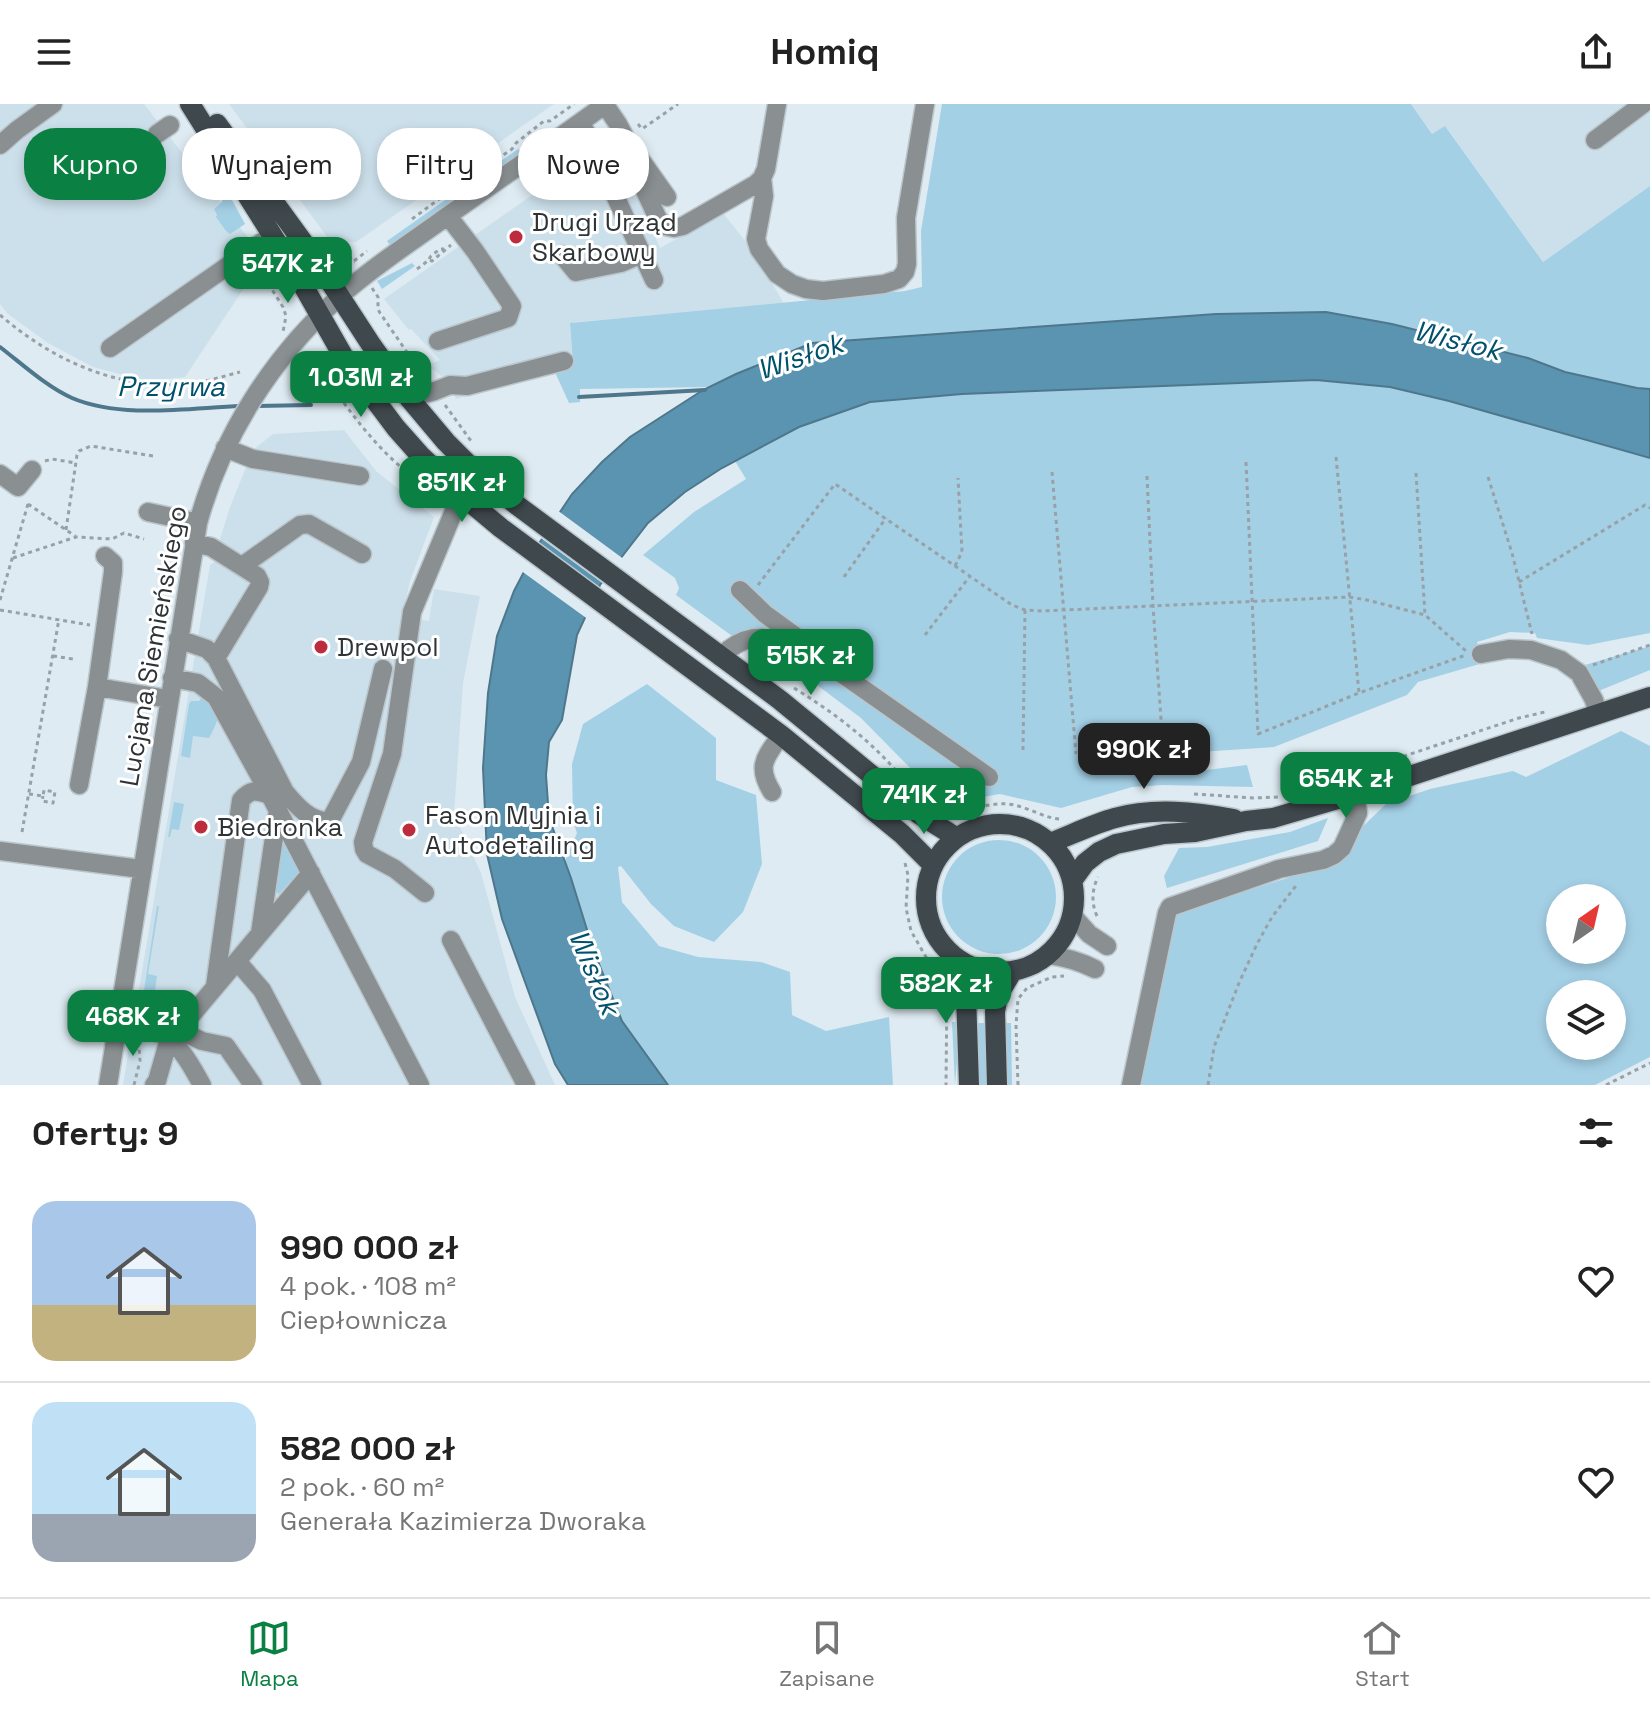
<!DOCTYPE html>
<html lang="pl">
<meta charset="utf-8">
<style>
:root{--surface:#fff;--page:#f6f6f6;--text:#222;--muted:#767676;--line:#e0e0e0;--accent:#0b8043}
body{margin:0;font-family:"Space Grotesk",sans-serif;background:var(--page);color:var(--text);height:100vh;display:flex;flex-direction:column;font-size:30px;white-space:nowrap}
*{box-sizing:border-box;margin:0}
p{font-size:26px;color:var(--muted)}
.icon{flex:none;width:44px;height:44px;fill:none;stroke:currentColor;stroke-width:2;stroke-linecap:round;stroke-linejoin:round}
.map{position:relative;height:981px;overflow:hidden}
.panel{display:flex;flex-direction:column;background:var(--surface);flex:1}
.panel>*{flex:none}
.guide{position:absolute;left:24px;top:24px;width:800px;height:72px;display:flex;gap:16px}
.needle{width:52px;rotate:34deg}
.buttons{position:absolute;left:1546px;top:780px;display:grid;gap:16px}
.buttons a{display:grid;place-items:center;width:80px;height:80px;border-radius:50%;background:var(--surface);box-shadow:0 4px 12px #0003;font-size:40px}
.price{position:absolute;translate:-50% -68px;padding:0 18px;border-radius:16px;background:var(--accent);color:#fff;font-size:26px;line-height:52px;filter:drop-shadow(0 2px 4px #0008)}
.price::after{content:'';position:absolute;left:50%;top:48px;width:24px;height:18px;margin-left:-12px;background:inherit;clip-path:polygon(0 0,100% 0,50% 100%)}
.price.on{background:#222;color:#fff}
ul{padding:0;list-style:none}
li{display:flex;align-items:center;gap:24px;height:200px;padding:0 32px}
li+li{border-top:2px solid var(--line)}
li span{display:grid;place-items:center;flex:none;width:224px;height:160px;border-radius:24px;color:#555}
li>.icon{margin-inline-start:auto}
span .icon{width:96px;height:96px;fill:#fffc;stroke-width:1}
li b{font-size:34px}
h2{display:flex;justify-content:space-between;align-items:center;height:96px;padding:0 32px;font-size:34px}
.pill{padding:0 28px;border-radius:32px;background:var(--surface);box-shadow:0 4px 12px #0003;font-size:28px;line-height:72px}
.pill.on{background:var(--accent);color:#fff}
header{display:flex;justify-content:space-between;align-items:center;height:104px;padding:0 32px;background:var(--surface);font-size:36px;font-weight:800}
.menu{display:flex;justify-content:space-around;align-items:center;height:112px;border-top:2px solid var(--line);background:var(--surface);font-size:22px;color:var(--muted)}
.menu a{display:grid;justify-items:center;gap:4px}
.menu .on{color:var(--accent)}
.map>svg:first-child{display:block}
.built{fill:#cce0eb}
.green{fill:#a4d0e6;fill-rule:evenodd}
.water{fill:#5b94b0;stroke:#4e778b;stroke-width:2}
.pier{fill:#deebf2}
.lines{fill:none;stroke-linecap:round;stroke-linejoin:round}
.stream{stroke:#4e778b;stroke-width:4}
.minor-casing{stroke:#bbc6cc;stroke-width:21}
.major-casing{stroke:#bbc6cc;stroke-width:23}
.path{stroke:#97a1a6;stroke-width:3;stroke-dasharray:4 4;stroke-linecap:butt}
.minor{stroke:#8a8f92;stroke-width:18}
.major{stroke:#3f484d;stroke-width:20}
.poi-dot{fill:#bd2c3c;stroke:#fff;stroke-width:3}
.labels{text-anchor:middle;stroke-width:6;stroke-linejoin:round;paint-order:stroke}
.poi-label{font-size:26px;fill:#2e3335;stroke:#fff;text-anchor:start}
.street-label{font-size:26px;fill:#2e3335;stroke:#fff}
.water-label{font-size:28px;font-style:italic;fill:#00516d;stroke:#fff}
</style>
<header><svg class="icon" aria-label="menu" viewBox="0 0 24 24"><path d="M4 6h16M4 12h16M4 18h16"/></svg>Homiq<svg class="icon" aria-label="share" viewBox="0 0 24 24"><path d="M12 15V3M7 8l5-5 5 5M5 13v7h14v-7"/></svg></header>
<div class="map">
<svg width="1650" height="981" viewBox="0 0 1650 981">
<rect width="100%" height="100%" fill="#deebf2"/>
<path class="built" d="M0,0H144L264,154L185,273L146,277L93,263L48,239L8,210L0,200Z
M229,0H554L356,138H331Z
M1411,0H1650V82L1543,158L1446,23L1433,31Z
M612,35L660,144L723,109L757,152L784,200L576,218L570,220L573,260L456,295L448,277L427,261L440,256L411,225L409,226L384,195Z
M344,326L376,367L434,413L410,477L402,512L429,517L434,485L480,492L463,579L454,710L481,769L515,893L555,981H123L210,461L219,455V438L230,403L253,346L273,330Z"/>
<path class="green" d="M942,0H1411L1432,30L1445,22L1543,158L1650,82V285L1637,284L1565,268L1528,254L1392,220L1326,208L1216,210L812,239L709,283L580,285V298L569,299L554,266L573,260L570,219L905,187L922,183L921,127Z
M518,45L521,48L390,141L387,137Z
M214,63L245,120L230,130L226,127L216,113L217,111L214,105L222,98L223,93L210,66Z
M412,159L415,162L382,185L377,177Z
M1316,276L1390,283L1448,297L1650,354V529L1588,541L1537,534L1535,529L1510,528L1477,538L1483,559L1418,578L1407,591L1274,643L1184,649L1190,668L1247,661L1253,683L1163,681L1132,683L1061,704L1000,690L960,697L944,693L920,674L861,614L817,581L789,568L756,544L743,540L676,491L679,484L675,474L643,451L694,408L746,375L735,357L799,323L871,298L962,290Z
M1650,542V566L1596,588L1585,561Z
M647,580L716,634V676L756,691L762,760L743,808L714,838L674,822L651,800L621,762L618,763L622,798L659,842L698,853L761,858L790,868L792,911L826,927L889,913L893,981H668L622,917L593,845L565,757L577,729L573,717L572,660L583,620Z
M203,591C221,609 221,612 209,634L193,632L190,654L181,652L189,600L191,597H199Z
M1621,627L1650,642V953L1595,981H1140L1171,810L1320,764L1386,700L1430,685L1513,667L1526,673ZM1560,794H1612V846H1560ZM1560,890H1612V942H1560Z
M174,698L184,700L179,726L172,725L170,733H168Z
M1328,714L1318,737L1167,784L1164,772L1179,744L1207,743L1290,728Z
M942 793a57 57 0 1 1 114 0a57 57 0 1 1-114 0Z
M284,738L287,739L300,767L279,790L274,787L281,740Z
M157,802H159L148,870L157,872L152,909L145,907L142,899Z
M952,918H960L955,981Z
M976,919H987L988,981H977Z
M1003,919H1011L1012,981H1004Z"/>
<path class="water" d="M1326,208L1392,220L1528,254L1565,268L1637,284L1650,285V354L1449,297L1390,283L1316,276L962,290L870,298L799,323L722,364L685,388L648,419L600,481L577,531L562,616L549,638L546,671L549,714L571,774L593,845L622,917L668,981H568L555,960L502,815L487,750L483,664L488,589L497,532L514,487L538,441L572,390L602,358L630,333L703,286L736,270L812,239L1216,210Z"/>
<path class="pier" d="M557,406L625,456L605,481L538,432Z
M535,437L603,486L589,516L520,466Z"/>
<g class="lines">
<path class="stream" d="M0,243C22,260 47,283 72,294C121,315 189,304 240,302
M579,293L705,286
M257,302L311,301"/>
<g class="minor-casing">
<path id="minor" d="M605,1L618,20L629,41L634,63L658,115L665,122L674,124L683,122L756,80L762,74L766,65L777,0
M581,18L654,176
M157,30L170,21
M1595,36L1643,0
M0,41L17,26L53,0
M638,52L667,93
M762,74L764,92L756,135L759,145L777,170L792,180L806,185L823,187L884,180L899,175L905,168L907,160L906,114L925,0
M197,76L195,70L231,44
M562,151L576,168L621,159L642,150
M438,237L508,214L512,202L475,147L448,112
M110,244L272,131
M409,294L435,287L450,281L467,282L564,257
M225,344L253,355L360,372
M0,370L18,383L32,366
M148,408L198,419
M194,439L211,443L257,472L260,478L259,483L216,554
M242,462L300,421L309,420L362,450
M740,486L765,510L798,534L832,563L989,673
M178,535L207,545L216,554L285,688C296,701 310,718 329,717L332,713L361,658L383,565
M1481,550L1509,545L1531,546L1561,556L1579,569L1594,596L1598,610
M720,553C744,530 760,531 791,538L798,534
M172,574L198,579L216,593L270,691L420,981
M97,583L168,595
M79,681L97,583L113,468V459L105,452
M772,688C756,662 765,654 781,631
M0,747L141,765
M425,789L395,765L367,750L364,745L363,738L392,650L412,508L454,407L465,394
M1072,811L1089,830L1107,842
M260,829L278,706
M451,836L526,981
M1048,851C1065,853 1079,857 1095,865
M237,857L262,886L312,981
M215,882L241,696C252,684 256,687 270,691
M118,921C130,923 144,925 156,928C178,935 192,963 202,981
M178,926L202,937L226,942L253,981
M108,981L198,419C222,332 271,255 338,194C371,164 410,139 446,113C499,76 553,38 606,0
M154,981L157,977L169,935L184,920L311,769
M1131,981L1167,809L1170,803L1279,765L1323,756L1334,751L1342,744L1358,709L1355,690"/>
</g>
<g class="major-casing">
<path id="major" d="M190,0L296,169L346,257L369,288L396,324L420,351L465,394L501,424L781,631L902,730L933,761
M217,20L316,156L370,239L409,294L446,338L474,366L518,402L780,596L919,710L954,732
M926 794a74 74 0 1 1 148 0a74 74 0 1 1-148 0Z
M1050,739C1071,731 1093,720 1115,714C1154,703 1195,708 1234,715
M1072,777L1085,759L1099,748L1116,740L1164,730L1195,728L1246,717L1273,714L1355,690L1650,593
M965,860L969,981
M997,981L995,908L998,891L1012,868"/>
</g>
<path class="path" d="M638,20L642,25L678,0
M412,115L454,84L512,45L516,39L544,17H550L574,0
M333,148L349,153L355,158
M429,155L431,152L440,145H444
M354,157L367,147
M417,165L429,156L432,157L451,141
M282,177L271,184L283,203L286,212L283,228
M372,184L378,193V205L380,209L424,273
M0,211C57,260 128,291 204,277C216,275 228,271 240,268
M302,252L307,258L320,265C349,307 381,353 425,381
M445,301L471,337
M1336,353L1359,589L1466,551
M45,357L52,355L76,359
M1246,358L1258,630L1359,589
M1052,368L1076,650
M1416,369L1425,511
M1147,372L1153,502L1163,643
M1488,373L1512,449L1532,530
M28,400L75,432
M66,426L77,351L79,347L91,342L153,352
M13,454L76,433L112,435L124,429L144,435
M955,462L962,448L958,374
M844,473L886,414
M1519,478L1645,401L1650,404
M758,481L835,380L1012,501L1025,506L1042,507L1349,493L1367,496L1425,511L1466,547
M0,496L28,400L26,397
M0,506L90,521
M925,531L970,472
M53,552L73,555
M1593,561L1650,541
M794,584C833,608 869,635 899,670
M1023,646L1025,506
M1343,674L1368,664L1519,614L1545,608
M29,690L43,692L44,686L55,688L53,699L42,697L43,692
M1194,690L1254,694L1278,693
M946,706C965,710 986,698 1008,700C1028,702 1046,716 1063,715
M22,728L59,515
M905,759L908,771L906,804L911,827L926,853L942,869L947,882L946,981
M1097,812C1091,799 1092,785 1098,773
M134,981L140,957L139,942
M1018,981L1016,921L1018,895L1027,884L1052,873L1064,872
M1208,981L1214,943L1239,879L1257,840L1272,813L1298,779
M1606,981L1650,959"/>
<use href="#minor" class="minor"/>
<use href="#major" class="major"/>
</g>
<g class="poi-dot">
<circle cx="516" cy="133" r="8"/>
<circle cx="321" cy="543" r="8"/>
<circle cx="201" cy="723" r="8"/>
<circle cx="409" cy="726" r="8"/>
</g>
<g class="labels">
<g class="poi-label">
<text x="532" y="127">Drugi Urząd<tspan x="532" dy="30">Skarbowy</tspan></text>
<text x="337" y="552">Drewpol</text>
<text x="425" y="720">Fason Myjnia i<tspan x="425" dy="30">Autodetailing</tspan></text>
<text x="217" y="732">Biedronka</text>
</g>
<g class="street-label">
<text transform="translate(153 542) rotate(-80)" y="9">Lucjana Siemieńskiego</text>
</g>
<g class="water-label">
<text transform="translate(1458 236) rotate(14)" y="10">Wisłok</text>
<text transform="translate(800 252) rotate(-19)" y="10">Wisłok</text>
<text x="171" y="292">Przyrwa</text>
<text transform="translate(595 868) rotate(67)" y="10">Wisłok</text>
</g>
</g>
</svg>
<div class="buttons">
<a><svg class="needle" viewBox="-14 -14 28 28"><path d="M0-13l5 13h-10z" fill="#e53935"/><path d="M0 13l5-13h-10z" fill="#767676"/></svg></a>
<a><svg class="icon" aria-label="layers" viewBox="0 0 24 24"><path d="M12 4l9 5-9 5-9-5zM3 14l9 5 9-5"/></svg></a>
</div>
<b class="price" style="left:288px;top:201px">547K zł</b>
<b class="price" style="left:361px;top:315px">1.03M zł</b>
<b class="price" style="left:462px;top:420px">851K zł</b>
<b class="price" style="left:811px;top:593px">515K zł</b>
<b class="price on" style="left:1144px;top:687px">990K zł</b>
<b class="price" style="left:1346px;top:716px">654K zł</b>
<b class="price" style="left:924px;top:732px">741K zł</b>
<b class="price" style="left:946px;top:921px">582K zł</b>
<b class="price" style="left:133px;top:954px">468K zł</b>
<div class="guide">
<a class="pill on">Kupno</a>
<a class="pill">Wynajem</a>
<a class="pill">Filtry</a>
<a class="pill">Nowe</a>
</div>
</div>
<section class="panel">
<h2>Oferty: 9<svg class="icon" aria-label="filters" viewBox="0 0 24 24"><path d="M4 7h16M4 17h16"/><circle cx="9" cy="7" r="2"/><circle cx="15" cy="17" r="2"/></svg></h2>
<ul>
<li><span style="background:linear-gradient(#a9c7e8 65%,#c2b280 0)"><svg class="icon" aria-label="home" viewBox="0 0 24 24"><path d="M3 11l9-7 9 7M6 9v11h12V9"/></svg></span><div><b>990 000 zł</b><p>4 pok. · 108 m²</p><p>Ciepłownicza</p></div><svg class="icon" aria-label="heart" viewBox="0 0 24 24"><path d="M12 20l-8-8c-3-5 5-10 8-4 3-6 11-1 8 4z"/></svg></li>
<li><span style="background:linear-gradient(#bfe0f5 70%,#9aa5b1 0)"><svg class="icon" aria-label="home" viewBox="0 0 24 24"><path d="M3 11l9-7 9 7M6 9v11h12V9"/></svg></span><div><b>582 000 zł</b><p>2 pok. · 60 m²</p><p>Generała Kazimierza Dworaka</p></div><svg class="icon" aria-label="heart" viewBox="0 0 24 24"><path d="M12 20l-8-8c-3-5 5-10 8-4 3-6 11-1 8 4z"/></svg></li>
</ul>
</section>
<nav class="menu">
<a class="on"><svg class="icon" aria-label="map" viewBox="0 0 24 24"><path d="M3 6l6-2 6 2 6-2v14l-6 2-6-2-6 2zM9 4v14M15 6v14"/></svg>Mapa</a>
<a><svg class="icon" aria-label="saved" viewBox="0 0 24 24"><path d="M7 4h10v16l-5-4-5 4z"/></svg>Zapisane</a>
<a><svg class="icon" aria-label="home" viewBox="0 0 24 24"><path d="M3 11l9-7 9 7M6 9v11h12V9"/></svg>Start</a>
</nav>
